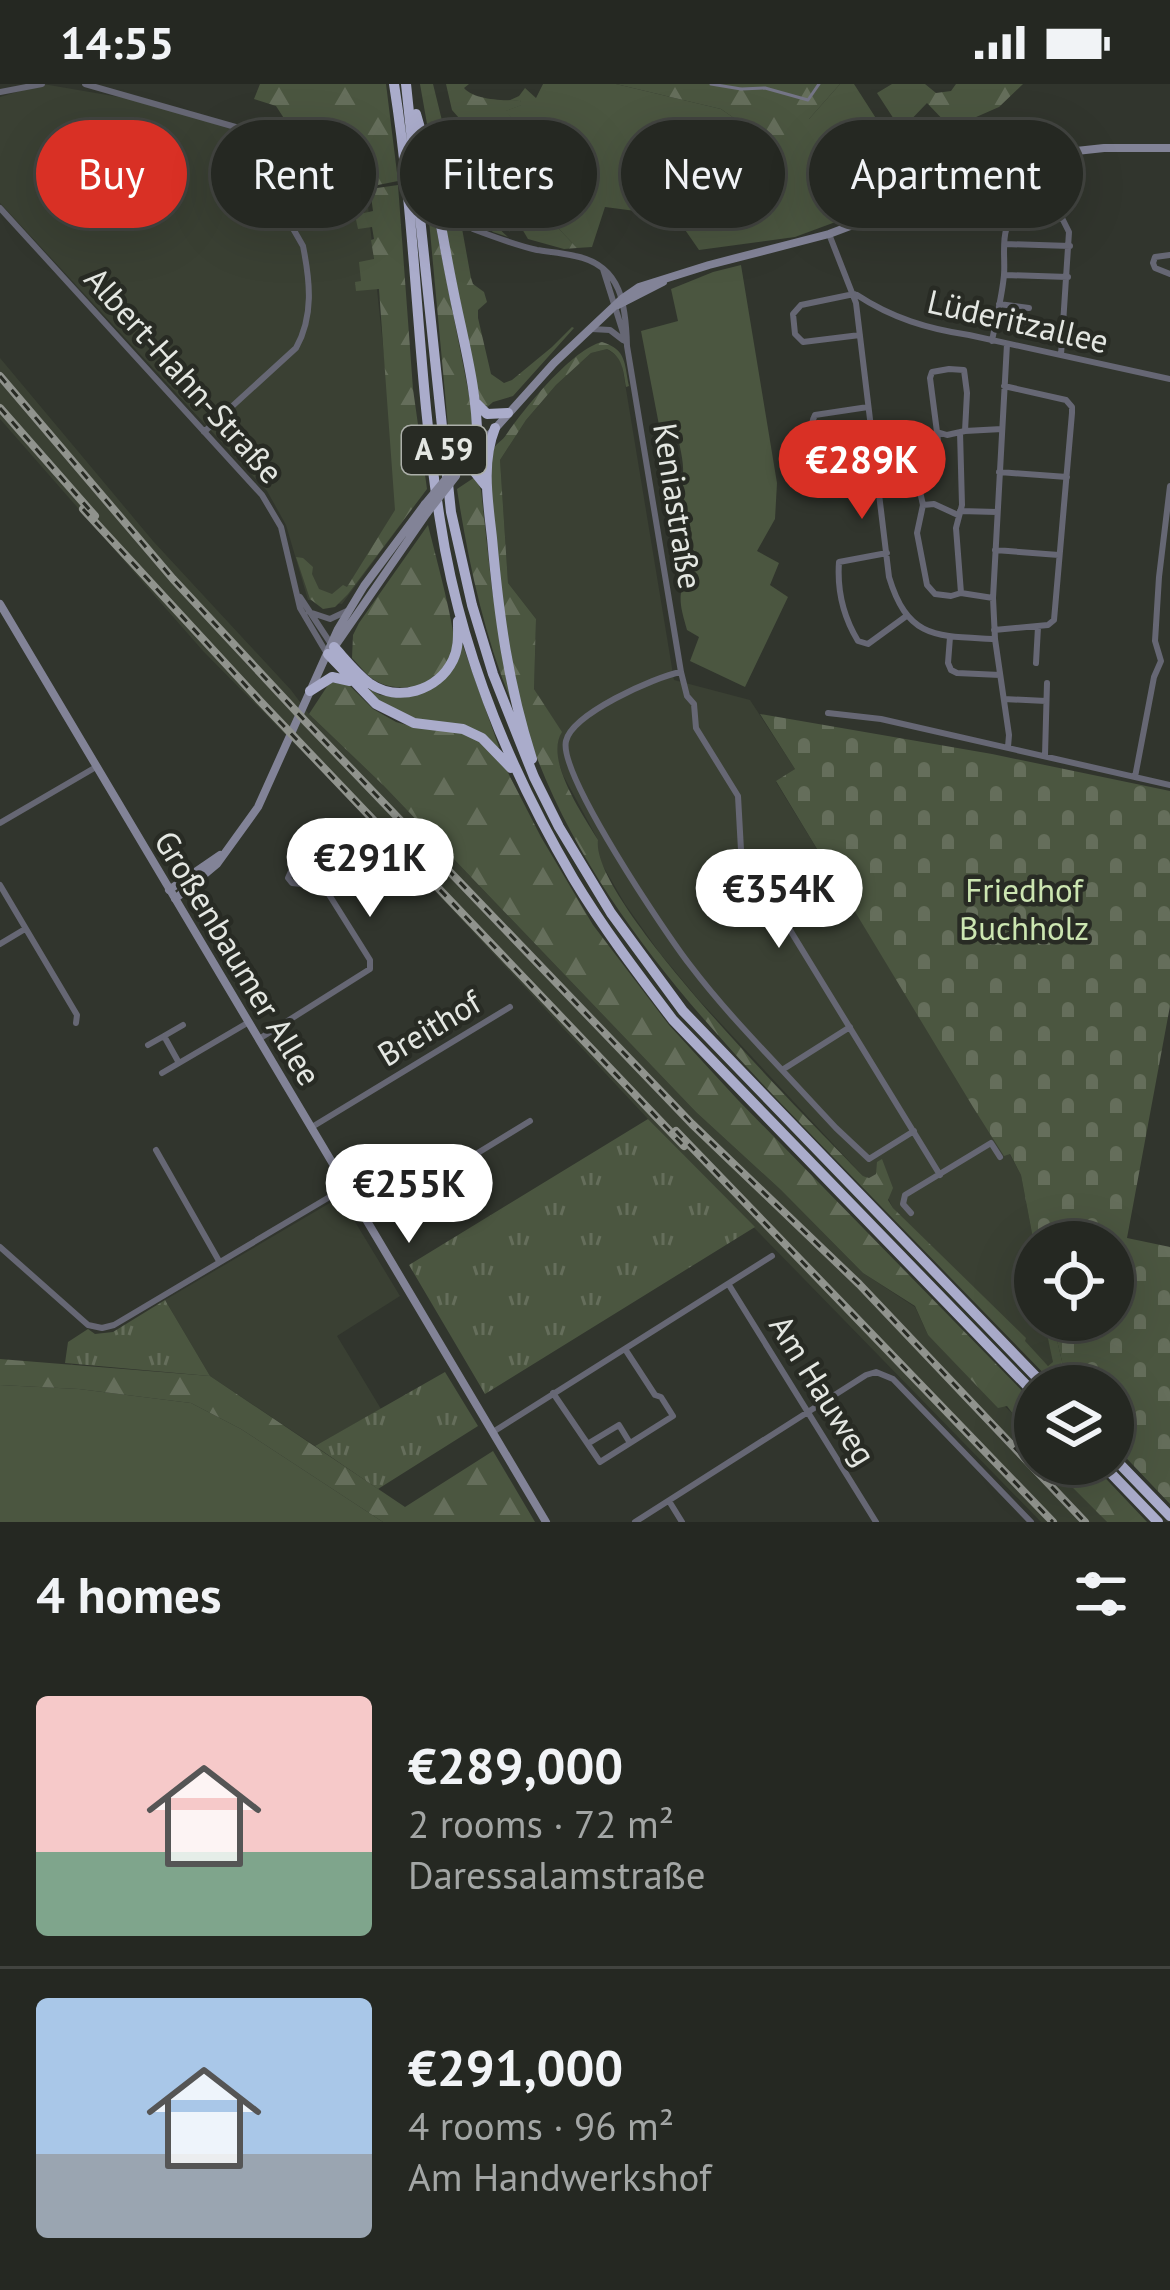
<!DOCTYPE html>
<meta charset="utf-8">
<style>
:root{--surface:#252822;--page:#2d302a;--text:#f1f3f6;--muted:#a3a6a5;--line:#424440;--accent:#d93025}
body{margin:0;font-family:"PT Sans",sans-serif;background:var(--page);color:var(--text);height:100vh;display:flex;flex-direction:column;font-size:45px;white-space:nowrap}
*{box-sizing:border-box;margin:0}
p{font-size:39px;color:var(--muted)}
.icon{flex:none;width:66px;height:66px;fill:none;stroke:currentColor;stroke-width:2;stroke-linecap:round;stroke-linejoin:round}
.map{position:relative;height:1438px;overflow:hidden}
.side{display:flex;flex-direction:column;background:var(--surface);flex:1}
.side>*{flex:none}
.hud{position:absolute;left:36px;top:36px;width:1098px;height:108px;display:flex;gap:24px}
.buttons{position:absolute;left:1014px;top:1137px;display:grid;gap:24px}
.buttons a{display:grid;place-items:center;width:120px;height:120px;border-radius:50%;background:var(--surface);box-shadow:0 12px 48px #0002,0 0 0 3px var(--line);font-size:60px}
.price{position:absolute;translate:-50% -102px;padding:0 27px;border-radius:42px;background:#fff;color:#222;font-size:39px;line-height:78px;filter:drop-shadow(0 3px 6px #0008)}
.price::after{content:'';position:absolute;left:50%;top:72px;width:36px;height:27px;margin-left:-18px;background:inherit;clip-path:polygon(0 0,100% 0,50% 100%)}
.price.current{background:var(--accent);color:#fff}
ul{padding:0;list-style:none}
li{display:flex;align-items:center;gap:36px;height:300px;padding:0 36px}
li+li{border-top:3px solid var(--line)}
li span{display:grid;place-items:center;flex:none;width:336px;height:240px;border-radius:12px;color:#555}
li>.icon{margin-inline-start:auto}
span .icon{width:144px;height:144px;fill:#fffc;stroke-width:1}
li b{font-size:51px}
h2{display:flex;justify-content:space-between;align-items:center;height:144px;padding:0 36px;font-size:51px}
.pill{padding:0 42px;border-radius:54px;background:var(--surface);box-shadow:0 12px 48px #0002,0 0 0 3px var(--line);font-size:42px;line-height:108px}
.pill.current{background:var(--accent);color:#fff}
.status{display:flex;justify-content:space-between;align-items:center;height:84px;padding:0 60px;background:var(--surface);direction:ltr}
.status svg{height:33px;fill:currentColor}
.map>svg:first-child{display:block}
.built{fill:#3a4033}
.green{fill:#4b5640}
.forest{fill:url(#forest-firs)}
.cemetery{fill:url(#cemetery-stones)}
.park{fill:url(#park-tufts)}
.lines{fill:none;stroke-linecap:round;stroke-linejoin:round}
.stream{stroke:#747586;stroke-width:3}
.street{stroke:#666774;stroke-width:6}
.secondary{stroke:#828397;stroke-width:8}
.highway{stroke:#aaaccb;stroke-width:10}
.rail-casing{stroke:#90938d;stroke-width:8}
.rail{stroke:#282b24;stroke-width:3;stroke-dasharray:9;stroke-linecap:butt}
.secondary-bridge{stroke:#828397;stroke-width:8}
.labels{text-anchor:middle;stroke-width:9;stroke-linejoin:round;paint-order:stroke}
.shield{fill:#282b24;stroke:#acafa9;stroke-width:3}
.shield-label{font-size:30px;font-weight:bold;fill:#e4e7e2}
.street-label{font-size:33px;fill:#e4e7e2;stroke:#282b24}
.park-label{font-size:33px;fill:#cce6b1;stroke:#282b24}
</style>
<div class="status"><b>14:55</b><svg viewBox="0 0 49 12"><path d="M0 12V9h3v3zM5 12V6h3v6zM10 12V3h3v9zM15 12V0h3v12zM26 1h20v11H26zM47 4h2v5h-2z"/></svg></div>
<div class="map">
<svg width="1170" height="1438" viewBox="0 0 1170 1438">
<defs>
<pattern id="forest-firs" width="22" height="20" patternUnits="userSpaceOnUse" patternTransform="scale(3)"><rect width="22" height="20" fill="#4b5640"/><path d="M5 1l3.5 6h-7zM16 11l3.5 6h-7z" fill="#656e5b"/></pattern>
<pattern id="cemetery-stones" width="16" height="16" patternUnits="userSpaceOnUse" patternTransform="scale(3)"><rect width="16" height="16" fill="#4b5640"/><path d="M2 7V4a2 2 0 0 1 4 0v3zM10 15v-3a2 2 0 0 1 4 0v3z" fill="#656e5b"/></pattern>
<pattern id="park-tufts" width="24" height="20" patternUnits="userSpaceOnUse" patternTransform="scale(3)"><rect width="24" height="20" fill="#4b5640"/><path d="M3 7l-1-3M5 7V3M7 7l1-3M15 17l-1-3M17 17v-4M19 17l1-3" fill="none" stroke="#656e5b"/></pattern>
</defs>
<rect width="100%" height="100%" fill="#31352d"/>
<path class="built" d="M43,0L160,20L239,44L299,64L366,103L402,439L342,520L308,516L286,441L267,407L0,119V13Z
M607,265L621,275L674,596L750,616L795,685L776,698L1004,1071L1009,1069L1021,1091L1035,1165V1236H1052L1055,1248L1047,1250L1054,1278L1048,1282L893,1124L876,1090L869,1094L863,1092L698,915L659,868L625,820L599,775L596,761L598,756L563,691L555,668L556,655L561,648L534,605L536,535L508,499L500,376L526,336L556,301L591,269Z
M0,274L153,457L291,606L309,630L383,701L696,1028L781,1106L863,1189L915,1223L928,1251L1013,1330L1015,1344L1035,1365V1380H1049L1107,1438H1041L648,1035L344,710L203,567L0,335Z
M340,1113L400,1212L337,1252L381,1325L315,1362L210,1292L165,1216Z"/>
<path class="green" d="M543,0H616L721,25L734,34L809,35L840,0H854L922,106L795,153L699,166L672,127L643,128L605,123L592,163L577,164L540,125L510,79L516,39L505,27L521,21L520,16L508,17L519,12L525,4L536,14Z
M741,181L777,399L775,435L757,467L779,479L770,501L788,513L745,603L690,577L699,553L687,546C680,521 677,513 687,488L673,463L679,447C650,425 680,413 683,388C684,374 677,353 675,339L659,341L641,247L678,237L671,205L713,188Z
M462,559L499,663L498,664L415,635L378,618L365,603L380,611L397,613Z
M0,1301L79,1305L191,1319L241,1345L383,1438H0Z"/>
<path class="forest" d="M260,0H386L398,97L373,102L353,94L302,62L276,22L254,15Z
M420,0H433L448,61L467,87L481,101L510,148C485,125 476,87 436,91Z
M446,0H469L464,4C474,16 505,17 520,16L522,21L506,27L516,39L511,79L540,125L577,164L564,165L528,155L485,82L464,58L467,43L452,26Z
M616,0H840L809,35L752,72L745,58L732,49L734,34L721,25Z
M892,0H925L936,9L951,7L956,0H1023L999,23L951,44L927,19L901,46L877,9Z
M424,82L473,331L472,345L451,374Z
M449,96C478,106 485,134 508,153C503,151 498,150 493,148C482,140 482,125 465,132L461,139L471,194L473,200L484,208L487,218L478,226V234L491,290L504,299L512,296L552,263L572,243L574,244L513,312L493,318L485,325L481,322L436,97Z
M398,101L413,305L427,405L348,510L335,523L323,525L310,515L296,473L303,474L313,483L312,490L319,505L332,510L343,501L347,503L395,426L379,205L356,207L355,198L361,197L359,178L374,175L371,156L374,155L372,143L358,145L355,131L373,127L370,105Z
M602,258C627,266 624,279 629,302L626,303C623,286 623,273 607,265L591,269L556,301L526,336L500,376L508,499L536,535L534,605L562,648C544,675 583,731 598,756C589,817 814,1041 863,1092L869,1094L876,1090L877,1078L882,1075L893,1104L888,1116L893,1124L1026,1254L1025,1257L1048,1282L1053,1278L1047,1250L1055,1248L1068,1302H1056C982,1226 908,1150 834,1074C708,945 578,810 523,634C503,571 502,502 494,436C493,419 486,380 494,364C497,359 503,356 506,351C524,325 572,265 602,258Z
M475,393L481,406L492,506L512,619C484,552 468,476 457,405Z
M428,441C433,462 457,549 454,562C447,595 410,612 380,599C368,594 361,583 352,574L353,551L359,539Z
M330,598L349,601L373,625L396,638L414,643L462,648L480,657L502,677L541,753L593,841L669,941L737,1015L1035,1320V1365L1015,1344L1013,1330L1007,1322L998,1324L928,1251L915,1222L863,1189L781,1106L696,1028L383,701L309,630Z
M0,1275L210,1292L405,1423L493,1367L535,1438H383L241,1345L191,1319L79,1305L0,1301Z
M1049,1380H1092L1147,1438H1107Z"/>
<path class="cemetery" d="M760,630L992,670L1170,707V922L1127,1154L1170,1163V1420L1113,1360V1302H1068L1052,1236H1113V1158H1035V1165L1021,1091L1010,1070L1004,1072L973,1023L776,697L795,685Z"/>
<path class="park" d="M648,1035L755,1143L485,1310L409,1181Z
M165,1216L210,1292L65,1279L68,1258L88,1245L95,1250L113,1248Z
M445,1288L478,1342L378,1405L315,1362Z"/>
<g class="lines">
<path class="stream" d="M711,0L741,5L765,4L808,16L819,0"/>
<path class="street" d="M85,0L239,44L278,54L299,64
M0,8L42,0
M0,124L262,411L281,443L300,524L326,568
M473,145C494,153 515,161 537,166C550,168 563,169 575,172C622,181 626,222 627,262L681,588L687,612L694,620L696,644L738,712L741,766L940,1091
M829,150L856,219L889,493C908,556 937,552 995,555
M1005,160L1070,162
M1170,171L1155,173L1153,179L1155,184L1170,190
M603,185L626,258
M1006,191L1068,193
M854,210L801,221L793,230L795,250L803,258L860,251
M857,211C892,234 928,245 969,251L1170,295
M999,220L1029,224
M592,245L610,246L623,256
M992,257C996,235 1002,213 1004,191C1006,167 996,134 1027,128C1041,125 1052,129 1063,136L1069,148L1061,271
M1007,260L993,514L995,555L1009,651L1008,663
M868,323L815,331C806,348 814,386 825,402L877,398
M965,347L947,351L937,348L930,294L932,288L949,285L964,286L967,309L965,347L1002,345
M204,348L296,264C314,232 310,197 303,162L245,61L239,44
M937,348L939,365
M913,376L923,421L917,449L927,501L935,510L951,512L961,509L956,444L962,421L960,348
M999,388L1067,393
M923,421L934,420L958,431
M960,427L997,428
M995,466L1059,471
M887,469L839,478C837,506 844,534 858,557L868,560L905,533
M961,509L993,514
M300,513L331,560
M309,528L330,535L347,527
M994,546L1048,541L1054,536L1072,329V323L1066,316L1004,302
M950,553L948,579L951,586L957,589L1000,591
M1036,579L1038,543
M681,588C654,593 572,630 566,657C558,690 666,850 690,881C718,918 750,952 782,986L850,943
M1004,615L1046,617
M828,629L881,635L1170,701
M1045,671L1047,599
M1135,693L1154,593L1161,577L1155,557L1159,493L1170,402
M0,739L96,683
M0,801L77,931L76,939
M0,860L25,845
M164,952L183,941
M259,955L370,885V876L328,809L303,784L293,783L288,794L292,799L321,802
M148,961L164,952L179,979
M782,986L836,1044L869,1075L914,1047
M162,989L249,938
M312,1043L510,923
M156,1066L219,1177
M911,1129L903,1120L905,1111L991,1059L1000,1073
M368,1136L530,1037
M0,1163L88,1241L102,1244L114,1241L348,1102
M729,1201L876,1438
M553,1309L600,1378L673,1332L661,1313L655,1311L625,1265
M493,1348L772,1172
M589,1359L619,1341L630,1359
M669,1417L682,1438
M635,1438L866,1291L876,1288L893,1295L1031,1438"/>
<path class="secondary" d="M618,221L663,198
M459,385L554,279L623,214L639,203L709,181L829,150L1017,79L1067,68L1104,64H1170
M0,520L546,1438
M333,565L427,429
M169,806L220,771
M175,815L217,780L258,723L338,545L364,502L425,420"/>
<path class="highway" d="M394,0C417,145 417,292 440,436C459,562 509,685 573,794C603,844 638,890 673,936L1035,1310
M406,0L451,428L472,521L493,590L534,693L559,743L611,829L683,927L1045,1302
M416,30C433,87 441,147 453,205C463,256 479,311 477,363
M475,318L487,330L508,329
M495,344C481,379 488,417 492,454C499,533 508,600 532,675
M461,382L473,386L485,401
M334,563C345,575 356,589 369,599C398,619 438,607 453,576C459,564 458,550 458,537
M328,570L376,620L414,639L463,645L482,654L511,684
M310,607L332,593L350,597
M1113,1373L1170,1432
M1102,1380L1158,1438"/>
<g class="rail-casing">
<path id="rail" d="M0,292L173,495L306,638L692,1040L859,1200L1085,1438
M0,324L95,432
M83,425L260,617L684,1062
M676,1047L1053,1438"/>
</g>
<use href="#rail" class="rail"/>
<path class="secondary-bridge" d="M425,420L455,384
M427,429L456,392"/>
</g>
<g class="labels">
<rect class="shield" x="402" y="342" width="84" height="48" rx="9"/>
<g class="shield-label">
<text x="444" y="376">A 59</text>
</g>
<g class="street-label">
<text transform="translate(1018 237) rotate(13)" y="12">Lüderitzallee</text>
<text transform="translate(184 291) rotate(48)" y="12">Albert-Hahn-Straße</text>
<text transform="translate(678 422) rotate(81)" y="12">Keniastraße</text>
<text transform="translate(238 874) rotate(59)" y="12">Großenbaumer Allee</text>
<text transform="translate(429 944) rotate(-31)" y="12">Breithof</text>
<text transform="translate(823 1306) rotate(58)" y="12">Am Hauweg</text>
</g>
<g class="park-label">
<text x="1024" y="818">Friedhof<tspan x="1024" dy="38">Buchholz</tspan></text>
</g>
</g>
</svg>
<div class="buttons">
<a><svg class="icon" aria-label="locate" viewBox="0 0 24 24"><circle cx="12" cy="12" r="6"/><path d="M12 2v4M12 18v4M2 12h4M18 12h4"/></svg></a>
<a><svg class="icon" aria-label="layers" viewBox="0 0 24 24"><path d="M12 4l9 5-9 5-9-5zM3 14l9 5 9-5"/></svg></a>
</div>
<b class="price current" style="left:862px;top:438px">€289K</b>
<b class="price" style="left:370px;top:836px">€291K</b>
<b class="price" style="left:779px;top:867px">€354K</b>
<b class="price" style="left:409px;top:1162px">€255K</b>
<div class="hud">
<a class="pill current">Buy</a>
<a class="pill">Rent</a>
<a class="pill">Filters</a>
<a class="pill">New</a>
<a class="pill">Apartment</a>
</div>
</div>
<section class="side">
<h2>4 homes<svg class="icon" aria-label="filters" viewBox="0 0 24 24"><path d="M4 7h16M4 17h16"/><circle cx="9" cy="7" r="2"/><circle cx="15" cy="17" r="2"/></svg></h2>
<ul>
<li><span style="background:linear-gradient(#f6c9c9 65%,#7fa58c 0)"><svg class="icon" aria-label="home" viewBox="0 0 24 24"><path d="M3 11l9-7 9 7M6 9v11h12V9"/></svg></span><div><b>€289,000</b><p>2 rooms · 72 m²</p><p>Daressalamstraße</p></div></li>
<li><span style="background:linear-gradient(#a9c7e8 65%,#9aa5b1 0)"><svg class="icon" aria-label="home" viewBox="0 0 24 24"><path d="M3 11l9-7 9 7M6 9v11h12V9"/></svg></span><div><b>€291,000</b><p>4 rooms · 96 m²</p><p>Am Handwerkshof</p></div></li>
</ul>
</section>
